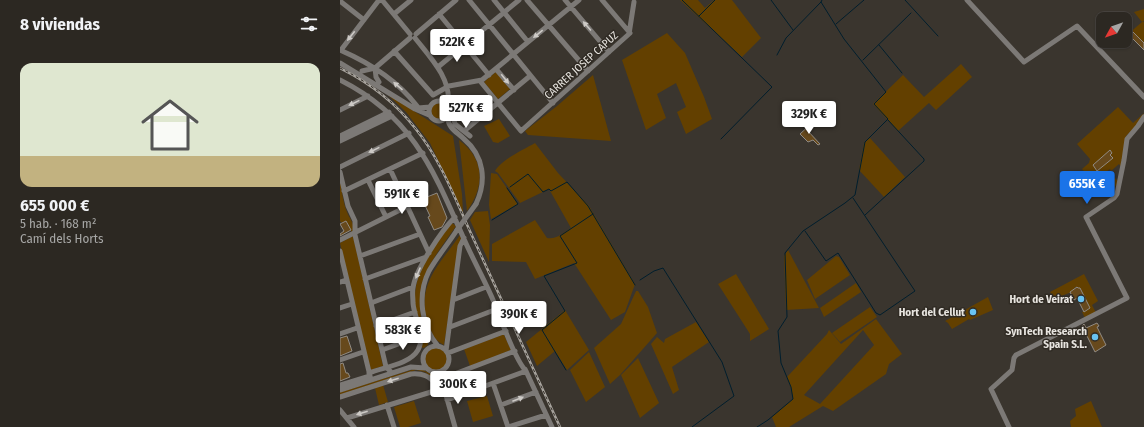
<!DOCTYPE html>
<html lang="es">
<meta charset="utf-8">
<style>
:root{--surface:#2c2822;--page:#34302a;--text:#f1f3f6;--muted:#a6a6a5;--line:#484440;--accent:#1a73e8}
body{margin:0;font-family:"Fira Sans Condensed",sans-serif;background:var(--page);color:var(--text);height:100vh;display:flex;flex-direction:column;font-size:15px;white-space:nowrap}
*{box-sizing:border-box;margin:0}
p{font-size:13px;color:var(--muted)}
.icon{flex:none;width:22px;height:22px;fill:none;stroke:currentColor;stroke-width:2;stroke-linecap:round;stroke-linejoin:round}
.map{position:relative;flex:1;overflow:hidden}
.panel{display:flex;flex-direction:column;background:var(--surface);width:340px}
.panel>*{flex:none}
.needle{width:26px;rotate:230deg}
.fabs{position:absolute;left:756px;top:12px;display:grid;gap:8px}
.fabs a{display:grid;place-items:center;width:36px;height:36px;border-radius:8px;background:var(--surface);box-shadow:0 1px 3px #0004,0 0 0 1px var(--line);font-size:20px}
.price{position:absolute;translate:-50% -34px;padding:0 9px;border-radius:4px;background:#fff;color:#222;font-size:13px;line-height:26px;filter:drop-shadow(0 1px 2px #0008)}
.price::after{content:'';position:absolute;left:50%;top:24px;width:12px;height:9px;margin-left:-6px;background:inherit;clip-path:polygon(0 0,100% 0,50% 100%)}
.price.active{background:var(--accent);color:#fff}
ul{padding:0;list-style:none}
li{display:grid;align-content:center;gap:8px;height:212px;padding:0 20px}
li span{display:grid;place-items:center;height:124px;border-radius:12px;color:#555}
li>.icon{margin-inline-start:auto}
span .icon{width:72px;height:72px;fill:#fffc;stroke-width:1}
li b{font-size:17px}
h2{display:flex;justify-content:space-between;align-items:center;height:48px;padding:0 20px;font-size:17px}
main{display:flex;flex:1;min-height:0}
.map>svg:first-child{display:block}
.green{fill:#634000;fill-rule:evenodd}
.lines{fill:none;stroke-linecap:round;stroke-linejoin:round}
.stream{stroke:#001e2d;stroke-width:1}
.building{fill:#67491c;stroke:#918b83}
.minor{stroke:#7c7976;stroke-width:5}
.rail-casing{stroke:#a7a39d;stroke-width:2.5}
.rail{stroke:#302b24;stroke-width:1;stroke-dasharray:3;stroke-linecap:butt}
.minor-bridge{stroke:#7c7976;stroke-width:5}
.oneway{fill:#cdcac6}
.poi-dot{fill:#69c3f1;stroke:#302b24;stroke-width:1.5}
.labels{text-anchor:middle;stroke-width:3;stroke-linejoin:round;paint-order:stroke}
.street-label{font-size:11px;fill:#e8e5e0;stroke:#302b24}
.poi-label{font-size:11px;font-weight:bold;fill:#e8e5e0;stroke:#302b24;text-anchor:end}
</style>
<main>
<section class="panel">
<h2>8 viviendas<svg class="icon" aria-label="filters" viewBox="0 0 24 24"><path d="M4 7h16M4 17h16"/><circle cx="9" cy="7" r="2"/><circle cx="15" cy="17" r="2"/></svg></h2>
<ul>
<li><span style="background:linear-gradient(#dfe7d0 75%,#c2b280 0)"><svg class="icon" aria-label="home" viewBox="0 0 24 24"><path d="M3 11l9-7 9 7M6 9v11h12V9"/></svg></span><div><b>655 000 €</b><p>5 hab. · 168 m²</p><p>Camí dels Horts</p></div></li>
</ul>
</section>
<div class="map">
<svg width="804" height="427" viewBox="0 0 804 427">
<rect width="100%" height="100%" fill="#3a352e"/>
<path class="green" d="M340,0H358L365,8L374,0H392L421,38L402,57Z
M804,9V21L802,22H804V43L792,32L788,34L802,22L794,12Z
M327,33L345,53L364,97L372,119L346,134L337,112L346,107L336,83L317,94L326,118L306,130L282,60Z
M621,64L632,77L596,110L589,103L558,131L533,104L563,75L584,97Z
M156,72L170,89L158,99L144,82Z
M253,75L271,141L188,135L185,131L217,106Z
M47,94L113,136L122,194L123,213L90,143L66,112Z
M91 111a8 8 0 1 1 16 0a8 8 0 1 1-16 0Z
M778,107L793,123L804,113L800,122L786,136L781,167L779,164L771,171L770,169L766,172L772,180L775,178L779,182L774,188L776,191L774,196L771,198C762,187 752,179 742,169L749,163L750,159L737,144Z
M159,119L170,136L158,143L153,142L144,126Z
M530,138L565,177L544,197L519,170L524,143Z
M119,140C145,159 145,186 127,211Z
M195,143L218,173L249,206L295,284L285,312L271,320L234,263L195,279L186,262L152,261V244L195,220L207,238C216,240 223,233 231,228L209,189L180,203L158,173L155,171C161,160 183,150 195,143Z
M151,173L157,174L178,204L151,219L149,205Z
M0,180C2,190 3,203 7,212C10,220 16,224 12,233L6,221L2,223L0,221Z
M148,211L150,225L149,262L130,220L135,212Z
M112,223L116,226C99,251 78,274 80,306C80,318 85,331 88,342V345L84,348L81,347C79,330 74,313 75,297C75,270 96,243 112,223Z
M120,235L121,238L104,345C95,341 91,333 88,324C75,285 100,264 120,235Z
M13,236L43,366L31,370L29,369L0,243Z
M448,250L479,308L446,310L444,256Z
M496,256L499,257L510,275L475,299L467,280Z
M396,274L429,329L410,341V334L378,284Z
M744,274L758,301L752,305L756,313L745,318L742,312L750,308L740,288H738L735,287L734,291L714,299L710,292Z
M516,283L521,292L484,317L480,308Z
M296,291H298L308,307L317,333L280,375L270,384L254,348L281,324Z
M648,297L653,310L630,320L629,319L612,329L608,323L605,321Z
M530,307L537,317L500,342L492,333Z
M225,310L249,350L227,370L215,351L197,366L186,342Z
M536,319L562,354L549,364L546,374L493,411L483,406L449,427H436L432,417L453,399L451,388L447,377L487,334L489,330L501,344ZM523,330L534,345L480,404L464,395Z
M356,322L369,342L332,367L339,390L333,394L311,344L317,337L324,343L325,339Z
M162,335H164L171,350L130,366L124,349Z
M85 359a11 11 0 1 1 22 0a11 11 0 1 1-22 0Z
M249,352L265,387L246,402L230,370Z
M298,358L319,403L300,418L281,375Z
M75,369L83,370L93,375V378L85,372L76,370L0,395V392Z
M43,385L48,402L39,405L35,388Z
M147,396L153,416L133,422L127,401Z
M74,401L81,423L68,427H60L54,407Z
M751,401L762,427H731L730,421L736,416L735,409Z"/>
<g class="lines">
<path class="stream" d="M342,0L432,87L381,139
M431,0L453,30
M565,0L598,36
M359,16L375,0
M496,24L524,0
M539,45L562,73
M437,55L446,38L481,2
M523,60L571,13
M170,187L188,174L203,192L209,189L211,191L227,182L248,206L295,285
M525,215L584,161V159L548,120
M152,220L178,204L167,188
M465,231L486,261L498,253L536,313L540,315L575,291L513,198
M300,280L314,271L323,268L382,362L394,396L352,427
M226,370L202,330L225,311L204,276L237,263L220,236L253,214
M417,427L428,420L453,399L451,387L441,363L438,331L447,317L445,253L463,231L505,203L515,195L525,142L548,119L534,104L546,92L504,39L481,2L482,0"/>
</g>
<path class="building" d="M792,31L804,43V50L789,35Z
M472,123L473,125L467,130L480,144L478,145L473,140L468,142L460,134Z
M770,150L772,153L770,155L773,158L757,171L753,165Z
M97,193L107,218L102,227L94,230L88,217L90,216L82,199Z
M6,221L11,230L0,236V234L4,231L0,224Z
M737,287L738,288H740L750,308L744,312L737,298L734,300L730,292Z
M757,323L759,326L757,327L766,345L755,352L742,326L744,324L746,328Z
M7,336L12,351L0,356V338Z
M3,363L6,373H8L10,377L0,381V364Z"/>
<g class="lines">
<path class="minor" d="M42,0L70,34
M129,0L213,103
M154,0L188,42
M187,0L248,71
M225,0L269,52
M262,0L290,33
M627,0L684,62L737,26L804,97
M0,1L24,20
M54,14L71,0
M99,14L149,75
M76,34L116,0
M75,38C90,57 112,79 108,105
M0,50C30,63 57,80 77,106
M1,50L39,0
M54,51L93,95L109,86L142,80L239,0
M0,63L75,109L89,115
M98,67L179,0
M35,68L36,77L39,82
M156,69L174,90
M22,71L35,68L70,38
M0,80C72,116 93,169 124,239C134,262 147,284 156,307C162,322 175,360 186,371
M140,81L181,131L289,34L294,2
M89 111a10 10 0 1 1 20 0a10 10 0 1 1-20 0Z
M75,106L78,108L90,107
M0,110L28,96
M110,113L113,116L115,124L130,136
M108,118C108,128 117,132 124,139C144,156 147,181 136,204
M124,131L190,76
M0,136L49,112
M0,141L52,116
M0,167L69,133
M50,169L89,253
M0,172L8,206L15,221V235L46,367L52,373
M28,180L46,217
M4,191L83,153
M0,240L68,206
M0,251L31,380
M20,256L80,234
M25,279L86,257
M0,282L7,280
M113,300L146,287
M31,303L73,287
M0,308L12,304
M36,326L75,312
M110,327L157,309
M0,334L17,328
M83 359a13 13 0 1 1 26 0a13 13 0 1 1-26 0Z
M98,346C81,326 77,295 89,271C97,257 108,244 117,230
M42,350L80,336
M106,351L120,246L124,238
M108,353L166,331
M0,360L23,352
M185,369L212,427
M29,373C43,367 69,365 78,350C86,336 74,318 73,303C73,298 72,292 73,288C75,270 102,230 115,217
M93,373L104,388L115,427
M104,378L175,351
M153,383L168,427
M0,385L30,376
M0,390L71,367L85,368
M0,397L71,374C83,373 89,376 97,385L101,383
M107,400L186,371
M47,405L54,427
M161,405L196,392
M0,410L14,427
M7,418L104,388
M168,427L206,415
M669,427L651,389L672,370L674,358L676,355L787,298L746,217L774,198L777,194L784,160L787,139L798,126L804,117"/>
<g class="rail-casing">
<path id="rail" d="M0,68C30,83 55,102 75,128C102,161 116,202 134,240C163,302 191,365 220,427"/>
</g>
<use href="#rail" class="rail"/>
<path class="minor-bridge" d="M117,230L136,204"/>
</g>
<defs><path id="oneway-solid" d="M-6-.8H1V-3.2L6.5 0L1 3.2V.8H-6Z"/></defs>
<g class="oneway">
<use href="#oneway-solid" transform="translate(247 26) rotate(-131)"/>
<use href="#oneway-solid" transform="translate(198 34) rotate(141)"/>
<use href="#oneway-solid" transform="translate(11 36) rotate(128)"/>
<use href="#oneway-solid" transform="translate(165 79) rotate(51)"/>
<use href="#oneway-solid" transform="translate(58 86) rotate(-139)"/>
<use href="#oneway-solid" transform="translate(14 103) rotate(154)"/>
<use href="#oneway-solid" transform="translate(34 150) rotate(154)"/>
<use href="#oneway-solid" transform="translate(78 273) rotate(113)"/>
<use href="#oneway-solid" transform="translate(53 380) rotate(162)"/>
<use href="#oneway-solid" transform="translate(178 399) rotate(-21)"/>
<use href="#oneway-solid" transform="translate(22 413) rotate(162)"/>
</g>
<g class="poi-dot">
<circle cx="741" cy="299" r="4"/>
<circle cx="633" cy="312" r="4"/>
<circle cx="755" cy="337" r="4"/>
</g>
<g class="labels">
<g class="street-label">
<text transform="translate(241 65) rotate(-42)" y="4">CARRER JOSEP CAPUZ</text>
</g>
<g class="poi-label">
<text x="733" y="303">Hort de Veirat</text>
<text x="625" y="316">Hort del Cellut</text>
<text x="747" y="335">SynTech Research<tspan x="747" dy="13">Spain S.L.</tspan></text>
</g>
</g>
</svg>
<div class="fabs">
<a><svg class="needle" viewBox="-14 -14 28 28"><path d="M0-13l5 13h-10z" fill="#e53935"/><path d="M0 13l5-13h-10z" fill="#a6a6a5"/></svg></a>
</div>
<b class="price" style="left:117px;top:63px">522K €</b>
<b class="price" style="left:126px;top:129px">527K €</b>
<b class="price" style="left:469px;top:135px">329K €</b>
<b class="price active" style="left:747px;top:205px">655K €</b>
<b class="price" style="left:62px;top:215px">591K €</b>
<b class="price" style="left:179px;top:335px">390K €</b>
<b class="price" style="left:63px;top:351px">583K €</b>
<b class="price" style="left:118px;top:405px">300K €</b>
</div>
</main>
